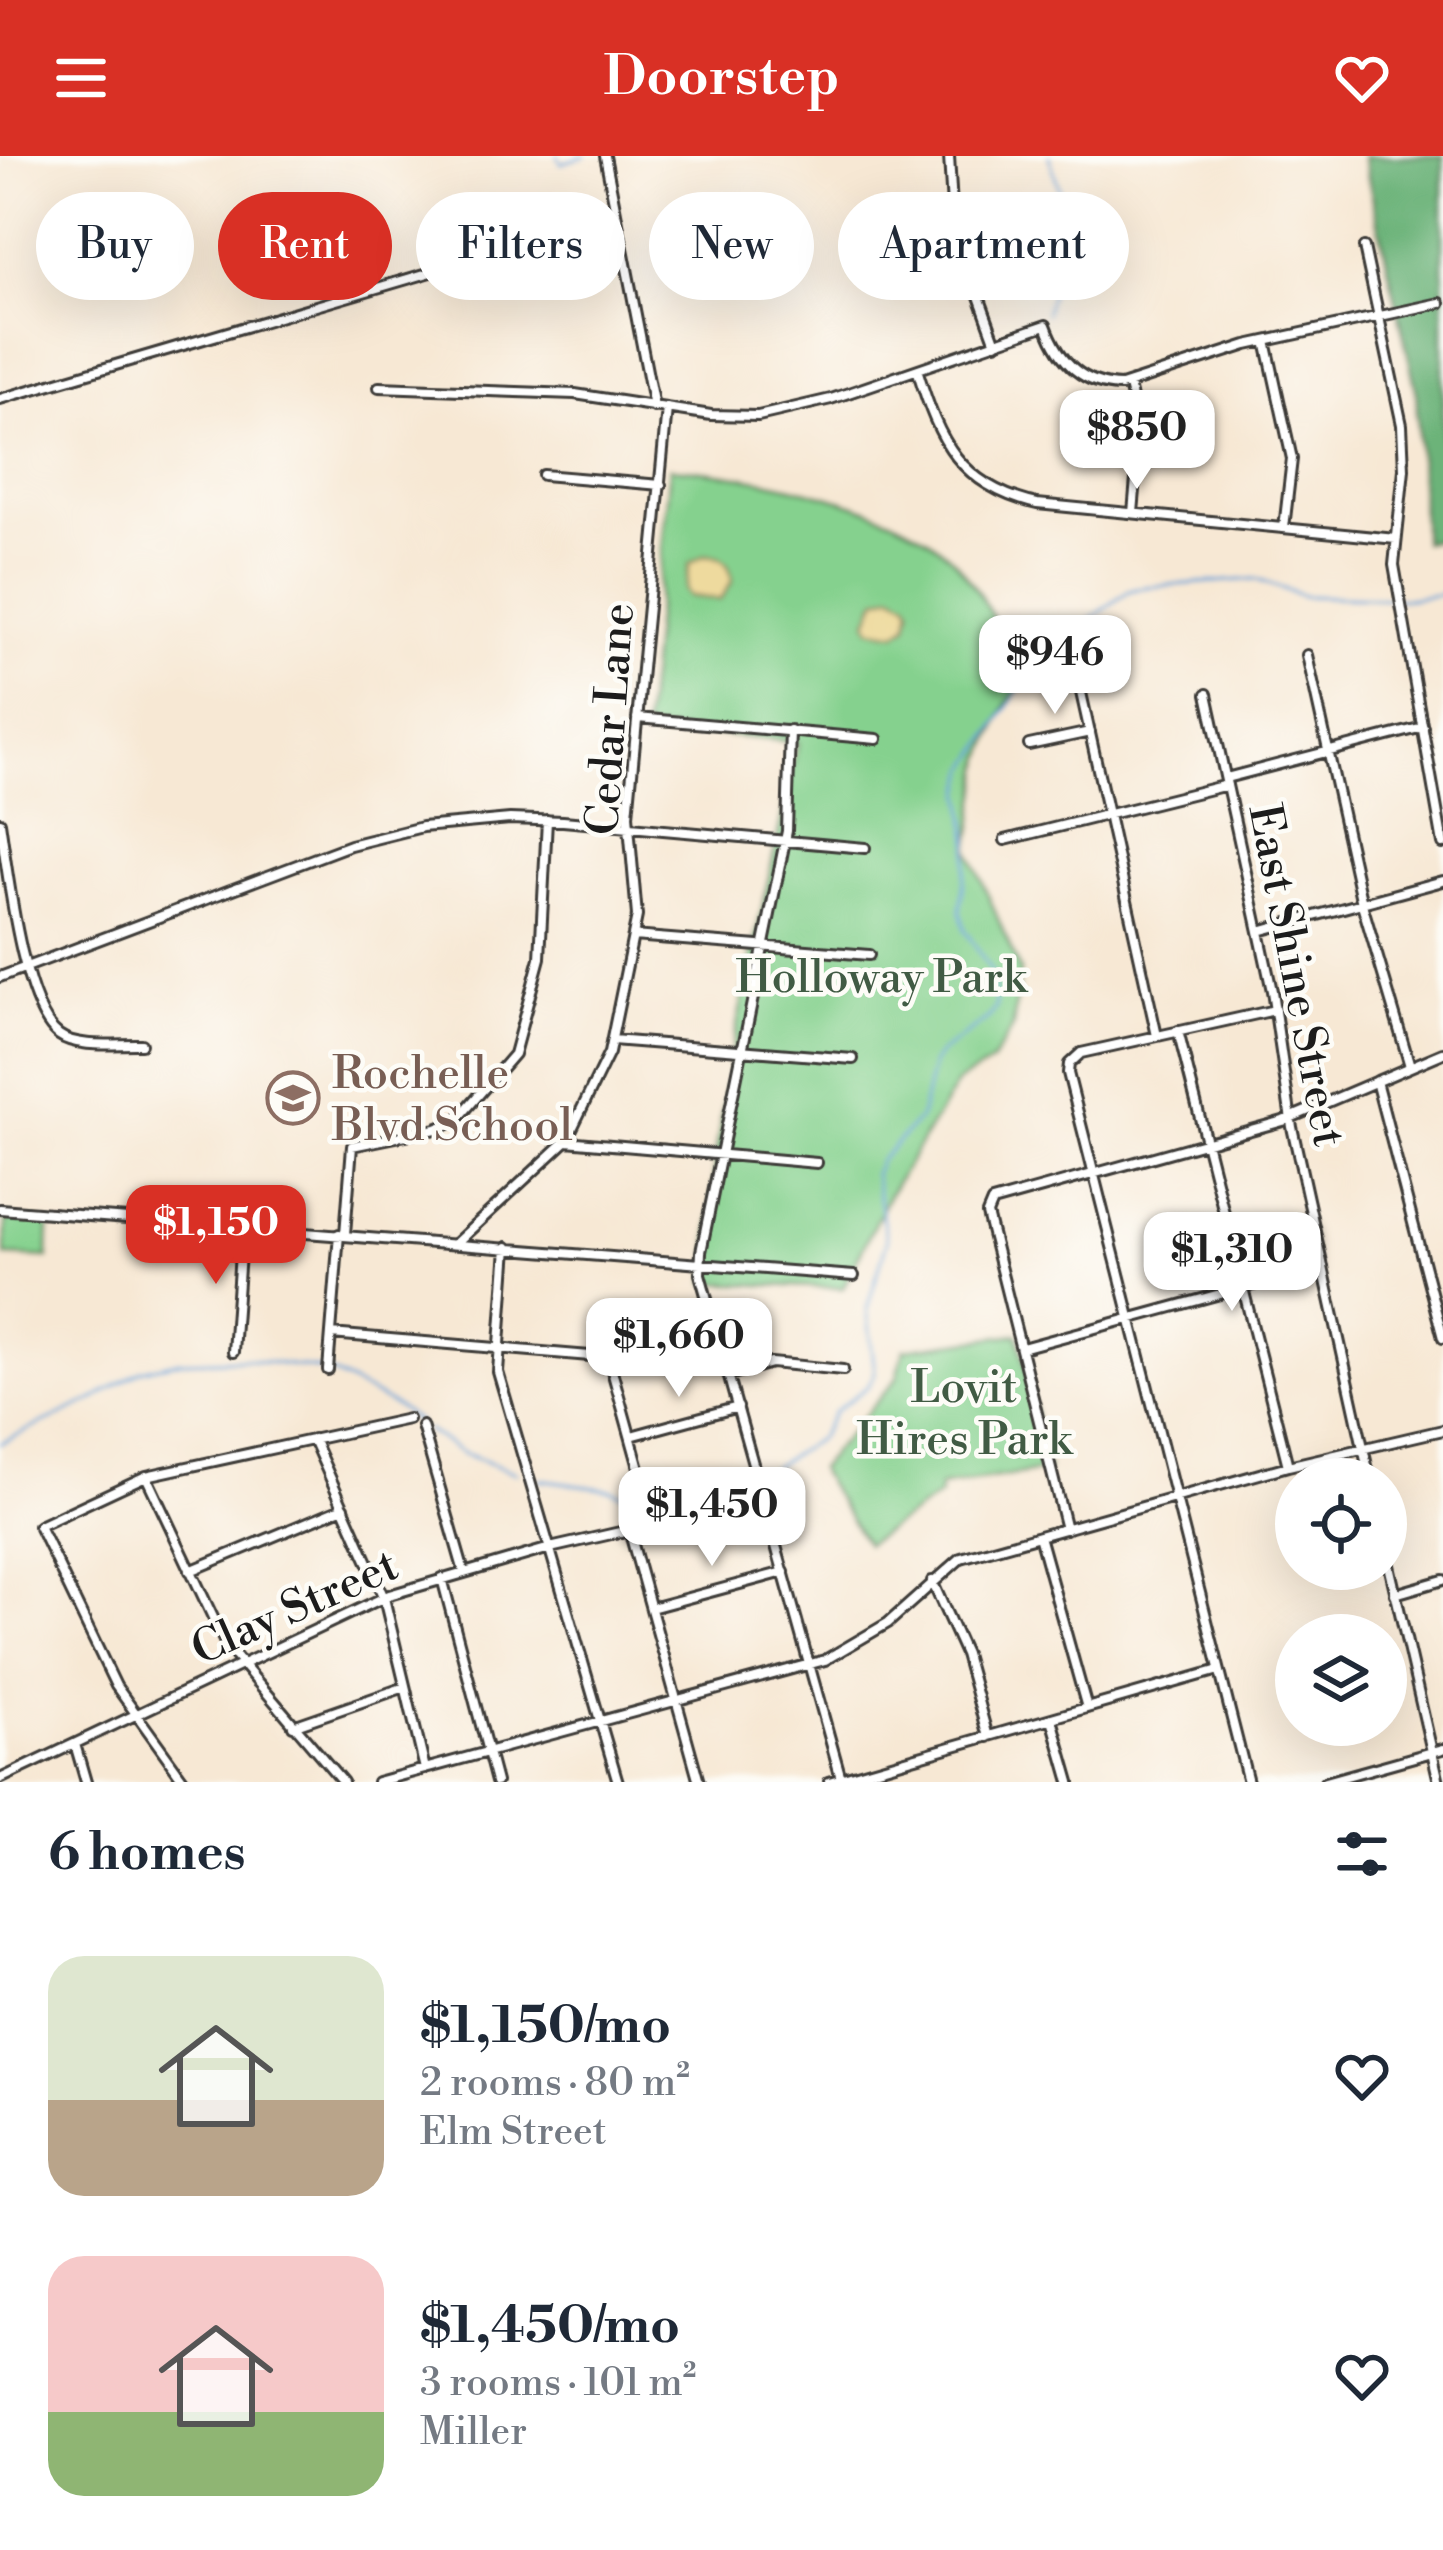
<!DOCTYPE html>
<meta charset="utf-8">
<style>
:root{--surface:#fff;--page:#f6f6f7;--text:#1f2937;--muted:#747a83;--accent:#d93025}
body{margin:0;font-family:"Libre Bodoni",serif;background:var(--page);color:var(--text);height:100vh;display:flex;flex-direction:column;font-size:45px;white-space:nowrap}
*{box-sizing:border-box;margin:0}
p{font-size:39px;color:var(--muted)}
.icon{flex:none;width:66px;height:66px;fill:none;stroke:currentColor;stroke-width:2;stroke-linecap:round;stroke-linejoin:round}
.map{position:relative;height:1626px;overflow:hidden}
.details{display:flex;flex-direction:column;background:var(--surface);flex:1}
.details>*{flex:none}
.guide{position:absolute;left:36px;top:36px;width:1371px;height:108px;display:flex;gap:24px}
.buttons{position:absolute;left:1275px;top:1302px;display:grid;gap:24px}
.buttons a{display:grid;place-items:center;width:132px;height:132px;border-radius:50%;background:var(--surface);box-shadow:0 12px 48px #0002;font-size:60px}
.price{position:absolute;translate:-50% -102px;padding:0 27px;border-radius:24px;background:#fff;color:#222;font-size:39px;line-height:78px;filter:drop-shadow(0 3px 6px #0008)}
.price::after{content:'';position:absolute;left:50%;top:72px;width:36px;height:27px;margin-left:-18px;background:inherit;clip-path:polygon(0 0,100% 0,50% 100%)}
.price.active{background:var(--accent);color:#fff}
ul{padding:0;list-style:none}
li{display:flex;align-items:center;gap:36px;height:300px;padding:0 48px}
li span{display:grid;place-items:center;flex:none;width:336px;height:240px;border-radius:36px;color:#555}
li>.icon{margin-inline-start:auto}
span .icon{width:144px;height:144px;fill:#fffc;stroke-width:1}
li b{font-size:51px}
h2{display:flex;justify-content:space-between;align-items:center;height:144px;padding:0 48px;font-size:51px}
.tag{padding:0 42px;border-radius:54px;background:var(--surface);box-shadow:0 12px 48px #0002;font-size:42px;line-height:108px}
.tag.active{background:var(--accent);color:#fff}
header{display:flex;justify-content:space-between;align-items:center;height:156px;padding:0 48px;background:var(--accent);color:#fff;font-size:54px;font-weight:600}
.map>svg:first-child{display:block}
.green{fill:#85d18e;stroke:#507655;stroke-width:3}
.forest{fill:#6cb379;stroke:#44684a;stroke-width:3}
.sand{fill:#eeda9e;stroke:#857b5d;stroke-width:3}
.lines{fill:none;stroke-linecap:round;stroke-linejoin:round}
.stream{stroke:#68a3d8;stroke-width:3}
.street-casing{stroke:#3d3b38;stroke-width:14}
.street{stroke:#fff;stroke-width:8}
.labels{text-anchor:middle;stroke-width:9;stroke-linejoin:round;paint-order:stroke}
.street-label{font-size:45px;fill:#1c1c1c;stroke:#fdfcf7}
.park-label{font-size:45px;fill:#415b44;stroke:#fdfcf7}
.education-label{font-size:45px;fill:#785e54;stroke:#fdfcf7;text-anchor:start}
</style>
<header><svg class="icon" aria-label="menu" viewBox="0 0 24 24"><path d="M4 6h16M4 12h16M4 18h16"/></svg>Doorstep<svg class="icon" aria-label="heart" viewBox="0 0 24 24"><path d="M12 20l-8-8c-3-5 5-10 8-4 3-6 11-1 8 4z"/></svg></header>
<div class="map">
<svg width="1443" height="1626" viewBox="0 0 1443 1626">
<rect width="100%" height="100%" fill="#fdfcf7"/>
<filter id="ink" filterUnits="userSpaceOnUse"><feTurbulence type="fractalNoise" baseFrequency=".00833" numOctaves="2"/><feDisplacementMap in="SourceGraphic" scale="24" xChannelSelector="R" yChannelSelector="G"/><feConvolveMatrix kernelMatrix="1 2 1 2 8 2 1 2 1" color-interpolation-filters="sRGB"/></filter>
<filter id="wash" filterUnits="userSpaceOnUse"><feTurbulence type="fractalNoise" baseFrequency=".004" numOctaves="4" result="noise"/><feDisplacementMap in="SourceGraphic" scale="48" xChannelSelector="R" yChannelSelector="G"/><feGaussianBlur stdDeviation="2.7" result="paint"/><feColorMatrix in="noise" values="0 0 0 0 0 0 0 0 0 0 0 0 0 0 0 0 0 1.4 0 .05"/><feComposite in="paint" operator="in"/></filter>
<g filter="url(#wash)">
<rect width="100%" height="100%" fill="#f7e8d4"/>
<path class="green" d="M670,312C749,317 909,348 960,411C986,443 1005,486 1026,522L1007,547L984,601L969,694L1020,815L1013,871L991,907L958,926L888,1040L843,1132L707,1127L715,1002L733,887L798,586L644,572Z
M6,1064L49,1066L48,1102L5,1100Z
M1018,1178L1048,1314L939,1331L940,1340L866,1388L818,1313L897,1222L904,1193Z"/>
<path class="forest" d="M1363,0H1443V383L1423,386L1416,234Z"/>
<path class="sand" d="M704,399C722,399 731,407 732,426L720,444L689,440L685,434L689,408Z
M893,438L908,445L911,452L908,469L897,477L871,473L868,465L877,443Z"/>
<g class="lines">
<path class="stream" d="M558,0L561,7L585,0
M1045,157L1067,77L1066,54L1049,0
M426,1274L462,1297L516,1317
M0,1287L93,1244L141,1214L180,1205L246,1203L325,1214L401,1253L419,1268
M765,1316L819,1282L834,1256L868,1230L875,1217L867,1153L887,1085L874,1018L880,1004L920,962L933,907L940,897L989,862L996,851L994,820L965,774L960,755L969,685L963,637L968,613L1031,515L1095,460L1129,435L1145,431L1255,423L1303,440L1408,443L1443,438
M539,1323L610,1333L679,1358L711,1353L749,1328"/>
</g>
</g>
<g filter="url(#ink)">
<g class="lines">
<g class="street-casing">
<path id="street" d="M605,0L654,251
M949,0L953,69L996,187
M850,75L953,69
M1364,91L1402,269L1404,313L1394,409L1443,688
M1266,185L1292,303L1284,372
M918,216C939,285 960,330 1037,348L1396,383
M1129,229L1140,277L1133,357
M379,231L575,238L711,259L758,260L831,243L1046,169C1059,205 1082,229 1121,230L1247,189L1440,147
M0,243L615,62
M543,319L661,329
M1307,499L1362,748L1410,910
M1080,532L1157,880
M1207,538L1272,835L1292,971L1370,1323
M637,562L877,583
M790,574L787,675L701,1096L700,1118L842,1626
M1029,589L1090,576
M1226,622L1423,571
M0,666C7,711 22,852 59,879C78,893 119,887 141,888
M1005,684L1227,629
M1259,775L1443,725
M633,780L869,799
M0,821L350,689L422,671L510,663L563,665L865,692
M1178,875L1288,1310
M612,884L853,903
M1376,925L1443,1182
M566,985L817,1007
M0,1053L854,1120
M345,1078L352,990L436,973L456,965L514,898L540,802L547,664
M456,1087L566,985L609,897L637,760L628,659L667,252
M507,1091L498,1216L618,1626
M331,1178L602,1201L611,1211L641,1319
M1022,1192L1323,1110
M233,1196L242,1069
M328,1214L339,1078
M729,1219L771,1207L843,1214
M422,1270L464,1416
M631,1280L738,1251
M313,1283L384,1442L425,1613
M146,1320L226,1489L343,1626
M1066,1373L987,1058L992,1046L1283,965L1443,897
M1039,1380L1087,1552
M1386,1396L1439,1626
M190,1415L344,1351
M442,1422L496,1626
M932,1425L965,1498L988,1581
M1395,1438L1443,1424
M651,1452L784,1416
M1052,1563L1070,1626
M293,1570L405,1531
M75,1588L86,1626
M0,1623L389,1439L550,1392L629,1374L699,1626
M185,1626L116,1530L39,1370L146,1320L408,1263
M377,1626L825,1504L888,1467L961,1402L1288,1310L1443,1274
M829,1626L1219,1514
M1248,1626L1068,917L1069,908L1081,897L1275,854
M1325,1626L1443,1593"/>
</g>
<use href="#street" class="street"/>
</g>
</g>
<defs>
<g id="school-ring" transform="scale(2.7)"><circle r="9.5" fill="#fdfcf7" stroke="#8d6e63" stroke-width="1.5"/><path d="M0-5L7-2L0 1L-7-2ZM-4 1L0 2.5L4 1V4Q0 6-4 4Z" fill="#8d6e63"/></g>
</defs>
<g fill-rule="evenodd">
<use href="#school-ring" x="293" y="942"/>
</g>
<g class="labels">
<g class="street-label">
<text transform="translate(609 563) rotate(-86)" y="16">Cedar Lane</text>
<text transform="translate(1298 819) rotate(79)" y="16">East Shine Street</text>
<text transform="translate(294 1450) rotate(-24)" y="16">Clay Street</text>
</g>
<g class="park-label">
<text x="881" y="836">Holloway Park</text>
<text x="964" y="1246">Lovit<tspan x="964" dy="52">Hires Park</tspan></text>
</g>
<g class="education-label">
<text x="332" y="932">Rochelle<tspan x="332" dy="52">Blvd School</tspan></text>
</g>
</g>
</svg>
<div class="buttons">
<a><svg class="icon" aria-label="locate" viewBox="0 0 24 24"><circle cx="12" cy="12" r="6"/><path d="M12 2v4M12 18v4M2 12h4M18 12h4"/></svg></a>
<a><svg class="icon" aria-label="layers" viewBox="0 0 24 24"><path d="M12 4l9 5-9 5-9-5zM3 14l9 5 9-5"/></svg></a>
</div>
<b class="price" style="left:1137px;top:336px">$850</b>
<b class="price" style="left:1055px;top:561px">$946</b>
<b class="price active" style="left:216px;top:1131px">$1,150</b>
<b class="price" style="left:1232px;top:1158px">$1,310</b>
<b class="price" style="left:679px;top:1244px">$1,660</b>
<b class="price" style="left:712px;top:1413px">$1,450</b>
<div class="guide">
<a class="tag">Buy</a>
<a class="tag active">Rent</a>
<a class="tag">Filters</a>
<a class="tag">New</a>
<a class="tag">Apartment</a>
</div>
</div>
<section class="details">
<h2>6 homes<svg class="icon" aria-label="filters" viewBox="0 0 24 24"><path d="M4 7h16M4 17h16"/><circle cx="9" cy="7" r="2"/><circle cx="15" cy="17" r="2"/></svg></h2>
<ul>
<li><span style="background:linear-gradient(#dfe7d0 60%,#b9a48a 0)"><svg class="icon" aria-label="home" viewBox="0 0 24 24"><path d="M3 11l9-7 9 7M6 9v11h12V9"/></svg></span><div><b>$1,150/mo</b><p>2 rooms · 80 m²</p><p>Elm Street</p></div><svg class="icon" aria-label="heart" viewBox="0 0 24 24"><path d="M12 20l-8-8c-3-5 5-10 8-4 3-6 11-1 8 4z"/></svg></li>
<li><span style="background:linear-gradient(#f6c9c9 65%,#8fb573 0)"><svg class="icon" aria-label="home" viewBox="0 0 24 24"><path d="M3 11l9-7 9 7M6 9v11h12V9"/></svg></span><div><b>$1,450/mo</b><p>3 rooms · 101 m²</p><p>Miller</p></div><svg class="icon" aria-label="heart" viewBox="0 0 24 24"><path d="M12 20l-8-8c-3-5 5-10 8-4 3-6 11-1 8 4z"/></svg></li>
</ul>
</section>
